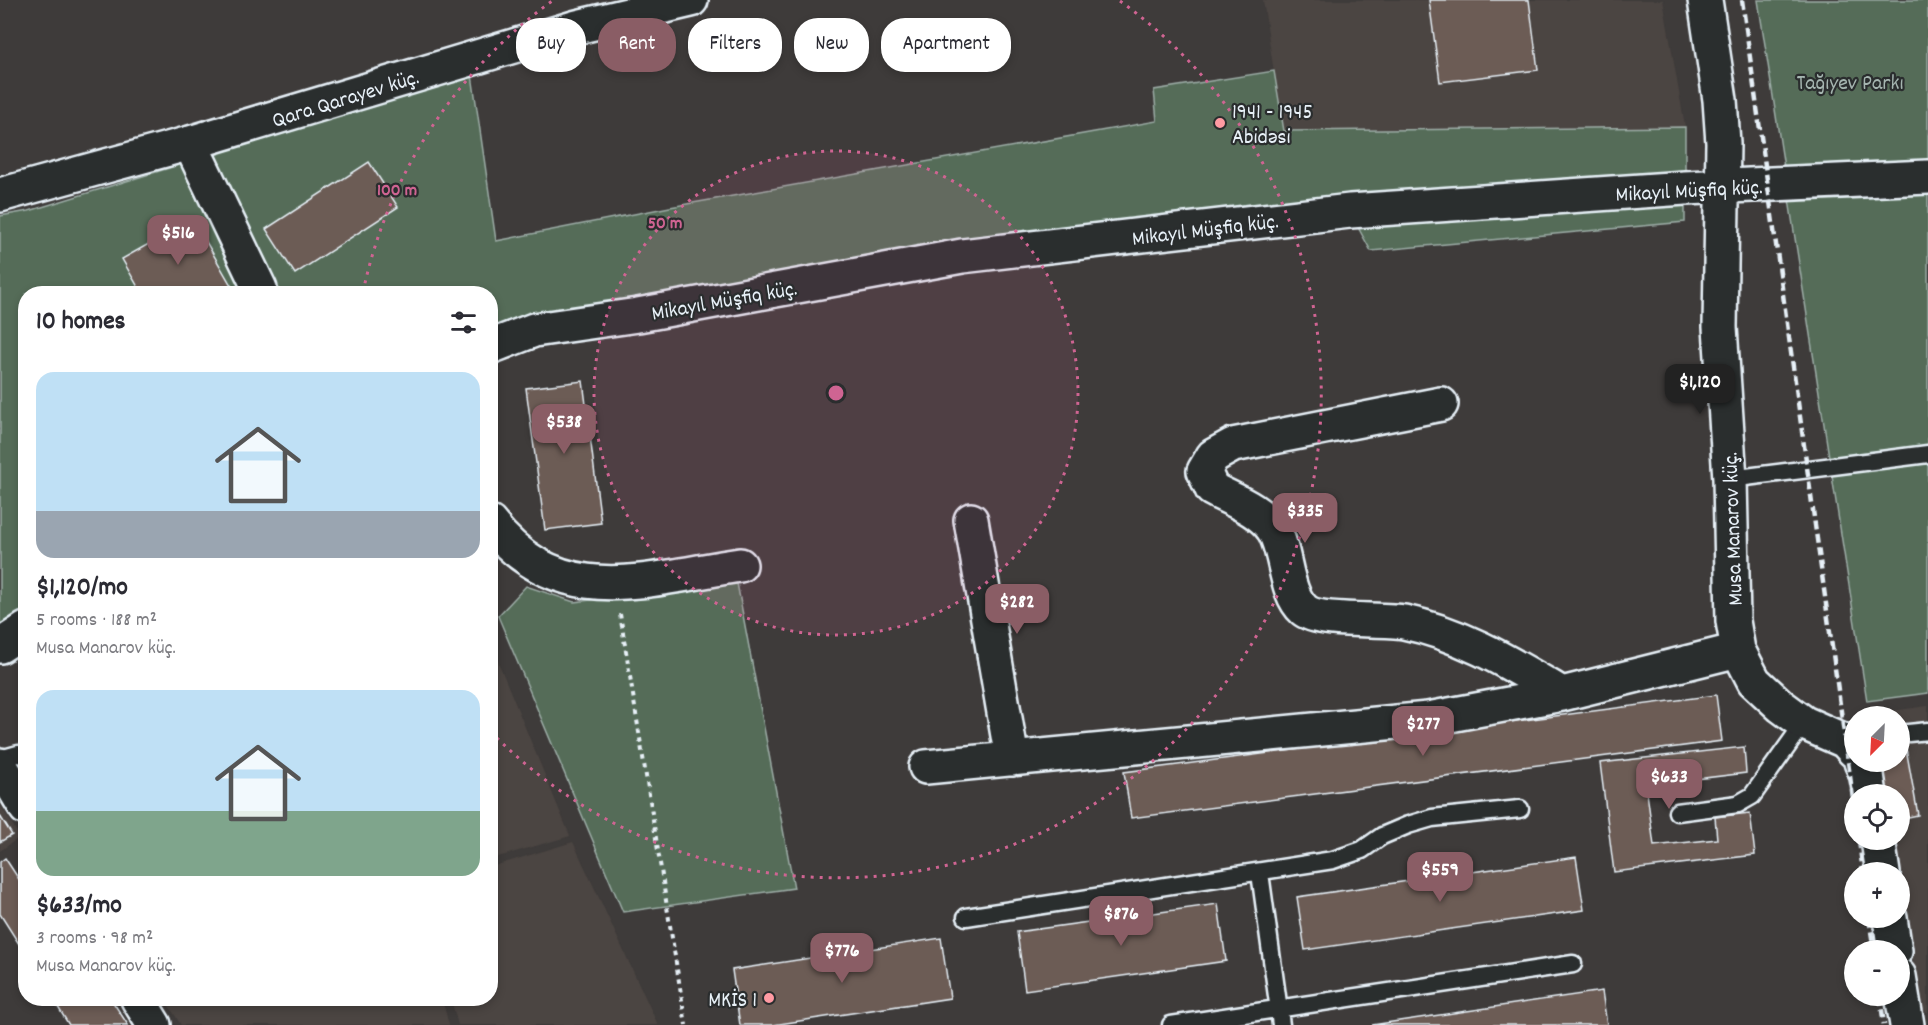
<!DOCTYPE html>
<meta charset="utf-8">
<style>
:root{--surface:#fff;--page:#f2f2f3;--text:#2b2b33;--muted:#7c7c81;--accent:#8a5d65}
body{margin:0;font-family:Dekko,sans-serif;background:var(--page);color:var(--text);height:100vh;display:flex;flex-direction:column;font-size:22px;white-space:nowrap}
*{box-sizing:border-box;margin:0}
p{font-size:20px;color:var(--muted)}
.icon{flex:none;width:33px;height:33px;fill:none;stroke:currentColor;stroke-width:2;stroke-linecap:round;stroke-linejoin:round}
.map{position:relative;flex:1;overflow:hidden}
.details{position:absolute;left:18px;top:286px;width:480px;height:720px;display:flex;flex-direction:column;background:var(--surface);border-radius:24px;box-shadow:0 3px 9px #0003}
.details>*{flex:none}
.guide{position:absolute;left:516px;top:18px;width:570px;height:54px;display:flex;gap:12px}
.needle{width:39px;rotate:204deg}
.fabs{position:absolute;left:1844px;top:706px;display:grid;gap:12px}
.fabs a{display:grid;place-items:center;width:66px;height:66px;border-radius:50%;background:var(--surface);box-shadow:0 3px 9px #0003;font-size:30px}
.price{position:absolute;translate:-50% -51px;padding:0 14px;border-radius:12px;background:var(--accent);color:#fff;font-size:20px;line-height:39px;filter:drop-shadow(0 2px 3px #0008)}
.price::after{content:'';position:absolute;left:50%;top:36px;width:18px;height:14px;margin-left:-9px;background:inherit;clip-path:polygon(0 0,100% 0,50% 100%)}
.price.selected{background:#222;color:#fff}
ul{padding:0;list-style:none}
li{display:grid;align-content:center;gap:12px;height:318px;padding:0 18px}
li span{display:grid;place-items:center;height:186px;border-radius:18px;color:#555}
li>.icon{margin-inline-start:auto}
span .icon{width:108px;height:108px;fill:#fffc;stroke-width:1}
li b{font-size:26px}
h2{display:flex;justify-content:space-between;align-items:center;height:72px;padding:0 18px;font-size:26px}
.tag{padding:0 21px;border-radius:24px;background:var(--surface);box-shadow:0 3px 9px #0003;font-size:21px;line-height:54px}
.tag.selected{background:var(--accent);color:#fff}
.map>svg:first-child{display:block}
.built{fill:#4c4542}
.green{fill:#546c58;stroke:#9eaea8;stroke-width:1.5}
.building{fill:#6c5c55;stroke:#e8f1f8;stroke-width:1.5}
.lines{fill:none;stroke-linecap:round;stroke-linejoin:round}
.lane-casing{stroke:#e8f1f8;stroke-width:21}
.street-casing{stroke:#e8f1f8;stroke-width:38}
.secondary-casing{stroke:#e8f1f8;stroke-width:38}
.path{stroke:#e8f1f8;stroke-width:4;stroke-dasharray:4.5 4.5;stroke-linecap:butt}
.lane{stroke:#2a2d2e;stroke-width:16}
.street{stroke:#2a2d2e;stroke-width:33}
.secondary{stroke:#2a2d2e;stroke-width:33}
.rail{stroke:#e8f1f8;stroke-width:4.5;stroke-dasharray:9 4.5;stroke-linecap:butt}
.ring{fill:none;stroke:#cf6492;stroke-width:3;stroke-dasharray:3 6}
.poi-dot{fill:#ff9aa2;stroke:#2a2d2e;stroke-width:2}
.labels{text-anchor:middle;stroke-width:4.5;stroke-linejoin:round;paint-order:stroke}
.park-label{font-size:22px;fill:#a5b5b0;stroke:#2a2d2e}
.street-label{font-size:22px;fill:#e8f1f8;stroke:#2a2d2e}
.poi-label{font-size:22px;fill:#e8f1f8;stroke:#2a2d2e;text-anchor:start}
.centre{fill:#cf6492;stroke:#2a2d2e;stroke-width:3}
.ring-label{font-size:18px;text-anchor:middle;font-weight:bold;fill:#cf6492;stroke:#2a2d2e;stroke-width:4.5;stroke-linejoin:round;paint-order:stroke}
</style>
<div class="map">
<svg width="1928" height="1025" viewBox="0 0 1928 1025">
<rect width="100%" height="100%" fill="#3e3b3a"/>
<filter id="ink" filterUnits="userSpaceOnUse"><feTurbulence type="fractalNoise" baseFrequency=".0167" numOctaves="2"/><feDisplacementMap in="SourceGraphic" scale="12" xChannelSelector="R" yChannelSelector="G"/><feConvolveMatrix kernelMatrix="1 2 1 2 8 2 1 2 1" color-interpolation-filters="sRGB"/></filter>
<g filter="url(#ink)">
<path class="built" d="M1263,0H1663L1685,127L1283,131Z
M491,645L570,836L491,859H490Z
M1928,706V1012H1921L1899,873L1891,840H1899V795H1883L1877,762H1899V717H1869V714Z
M0,805L20,837L0,851Z
M573,842L658,1025H458L451,999H490L491,867Z
M165,999H442L449,1025H181Z"/>
<path class="green" d="M1758,0H1928V693L1867,701Z
M1274,71L1284,131L1685,127V222L1371,251L1349,211L491,347L490,294H26L25,628L0,643V216L29,211L472,75L496,241L670,207L1157,121L1154,90Z
M737,583L794,888L623,912L498,616L526,586L574,602Z"/>
<path class="building" d="M1429,0H1529L1538,70L1440,82Z
M369,162L398,207L295,274L266,229Z
M193,219L236,294H126L138,287L122,259Z
M583,381L601,523L545,530L526,388Z
M1716,695L1722,741L1131,818L1124,772Z
M1905,743L1918,815L1899,819V795H1888L1882,762H1899V744Z
M1744,747L1746,773L1646,785L1654,846L1717,839L1715,817L1750,813L1755,855L1614,872L1600,763Z
M0,816L12,835L0,842Z
M1576,857L1584,910L1305,950L1297,897Z
M5,858L26,890V955L0,914V862Z
M1218,904L1226,961L1025,990L1017,932Z
M941,938L950,998L773,1025H740L732,970Z
M1602,991L1607,1025H1372Z
M53,999H111L128,1025H69Z"/>
<g class="lines">
<g class="lane-casing">
<path id="lane" d="M1730,479L1928,454
M1899,734L1928,731
M0,759L18,754L26,755
M1677,812L1738,804L1752,796L1804,723
M1260,873L1281,1025
M966,917L1333,860L1362,850L1382,836L1408,825L1432,818L1520,809
M1171,1025L1573,964"/>
</g>
<g class="street-casing">
<path id="street" d="M1705,0L1720,100L1723,143L1720,327L1730,479L1733,621L1738,650L1754,681L1781,706L1804,723L1845,741L1854,751
M190,143L260,289
M0,195L190,143L577,27L691,0
M490,347L534,330L638,315L962,256L1350,211L1685,188L1928,177
M1441,404L1233,445L1213,456L1204,471L1212,489C1232,500 1259,509 1273,529C1287,550 1284,592 1304,610C1319,623 1382,618 1404,622C1463,634 1511,664 1562,694
M971,520L1012,759
M490,523C560,612 645,579 740,565
M0,646L26,629
M1861,762L1867,775L1870,795
M926,767L1428,719L1562,694L1738,650
M1878,840L1883,873
M1890,918L1895,951
M1899,976L1907,1025"/>
</g>
<g class="secondary-casing">
<path id="secondary" d="M0,765L26,808
M138,999L154,1025"/>
</g>
<path class="path" d="M620,614L686,1025"/>
<use href="#lane" class="lane"/>
<use href="#street" class="street"/>
<use href="#secondary" class="secondary"/>
<path class="rail" d="M1742,0L1854,805
M1859,840L1863,873
M1869,918L1874,951
M1880,996L1884,1025"/>
</g>
</g>
<circle cx="836" cy="393" r="242" fill="#cf6492" fill-opacity=".12"/>
<g class="ring">
<circle cx="836" cy="393" r="242"/>
<path d="M363 292A484 484 0 0 1 552 1M1120 1A484 484 0 1 1 491 732"/>
</g>
<g class="poi-dot">
<circle cx="1220" cy="123" r="6"/>
<circle cx="769" cy="998" r="6"/>
</g>
<g class="labels">
<g class="park-label">
<text x="1850" y="89">Tağıyev Parkı</text>
</g>
<g class="street-label">
<text transform="translate(345 97) rotate(-17)" y="8">Qara Qarayev küç.</text>
<text transform="translate(1689 189) rotate(-3)" y="8">Mikayıl Müşfiq küç.</text>
<text transform="translate(1205 228) rotate(-7)" y="8">Mikayıl Müşfiq küç.</text>
<text transform="translate(724 299) rotate(-10)" y="8">Mikayıl Müşfiq küç.</text>
<text transform="translate(1731 529) rotate(-92)" y="8">Musa Manarov küç.</text>
</g>
<g class="poi-label">
<text x="1232" y="118">1941 - 1945<tspan x="1232" dy="25">Abidəsi</tspan></text>
<text x="757" y="1006" text-anchor="end">MKİS 1</text>
</g>
</g>
<circle cx="836" cy="393" r="9" class="centre"/>
<g class="ring-label">
<text x="397" y="195">100 m</text>
<text x="665" y="228">50 m</text>
</g>
</svg>
<div class="fabs">
<a><svg class="needle" viewBox="-14 -14 28 28"><path d="M0-13l5 13h-10z" fill="#e53935"/><path d="M0 13l5-13h-10z" fill="#7c7c81"/></svg></a>
<a><svg class="icon" aria-label="locate" viewBox="0 0 24 24"><circle cx="12" cy="12" r="6"/><path d="M12 2v4M12 18v4M2 12h4M18 12h4"/></svg></a>
<a>+</a>
<a>−</a>
</div>
<b class="price" style="left:178px;top:266px">$516</b>
<b class="price selected" style="left:1700px;top:415px">$1,120</b>
<b class="price" style="left:564px;top:455px">$538</b>
<b class="price" style="left:1305px;top:544px">$335</b>
<b class="price" style="left:1017px;top:635px">$282</b>
<b class="price" style="left:1423px;top:757px">$277</b>
<b class="price" style="left:1669px;top:810px">$633</b>
<b class="price" style="left:1440px;top:903px">$559</b>
<b class="price" style="left:1121px;top:947px">$876</b>
<b class="price" style="left:842px;top:984px">$776</b>
<div class="guide">
<a class="tag">Buy</a>
<a class="tag selected">Rent</a>
<a class="tag">Filters</a>
<a class="tag">New</a>
<a class="tag">Apartment</a>
</div>
<section class="details">
<h2>10 homes<svg class="icon" aria-label="filters" viewBox="0 0 24 24"><path d="M4 7h16M4 17h16"/><circle cx="9" cy="7" r="2"/><circle cx="15" cy="17" r="2"/></svg></h2>
<ul>
<li><span style="background:linear-gradient(#bfe0f5 75%,#9aa5b1 0)"><svg class="icon" aria-label="home" viewBox="0 0 24 24"><path d="M3 11l9-7 9 7M6 9v11h12V9"/></svg></span><div><b>$1,120/mo</b><p>5 rooms · 188 m²</p><p>Musa Manarov küç.</p></div></li>
<li><span style="background:linear-gradient(#bfe0f5 65%,#7fa58c 0)"><svg class="icon" aria-label="home" viewBox="0 0 24 24"><path d="M3 11l9-7 9 7M6 9v11h12V9"/></svg></span><div><b>$633/mo</b><p>3 rooms · 98 m²</p><p>Musa Manarov küç.</p></div></li>
</ul>
</section>
</div>
